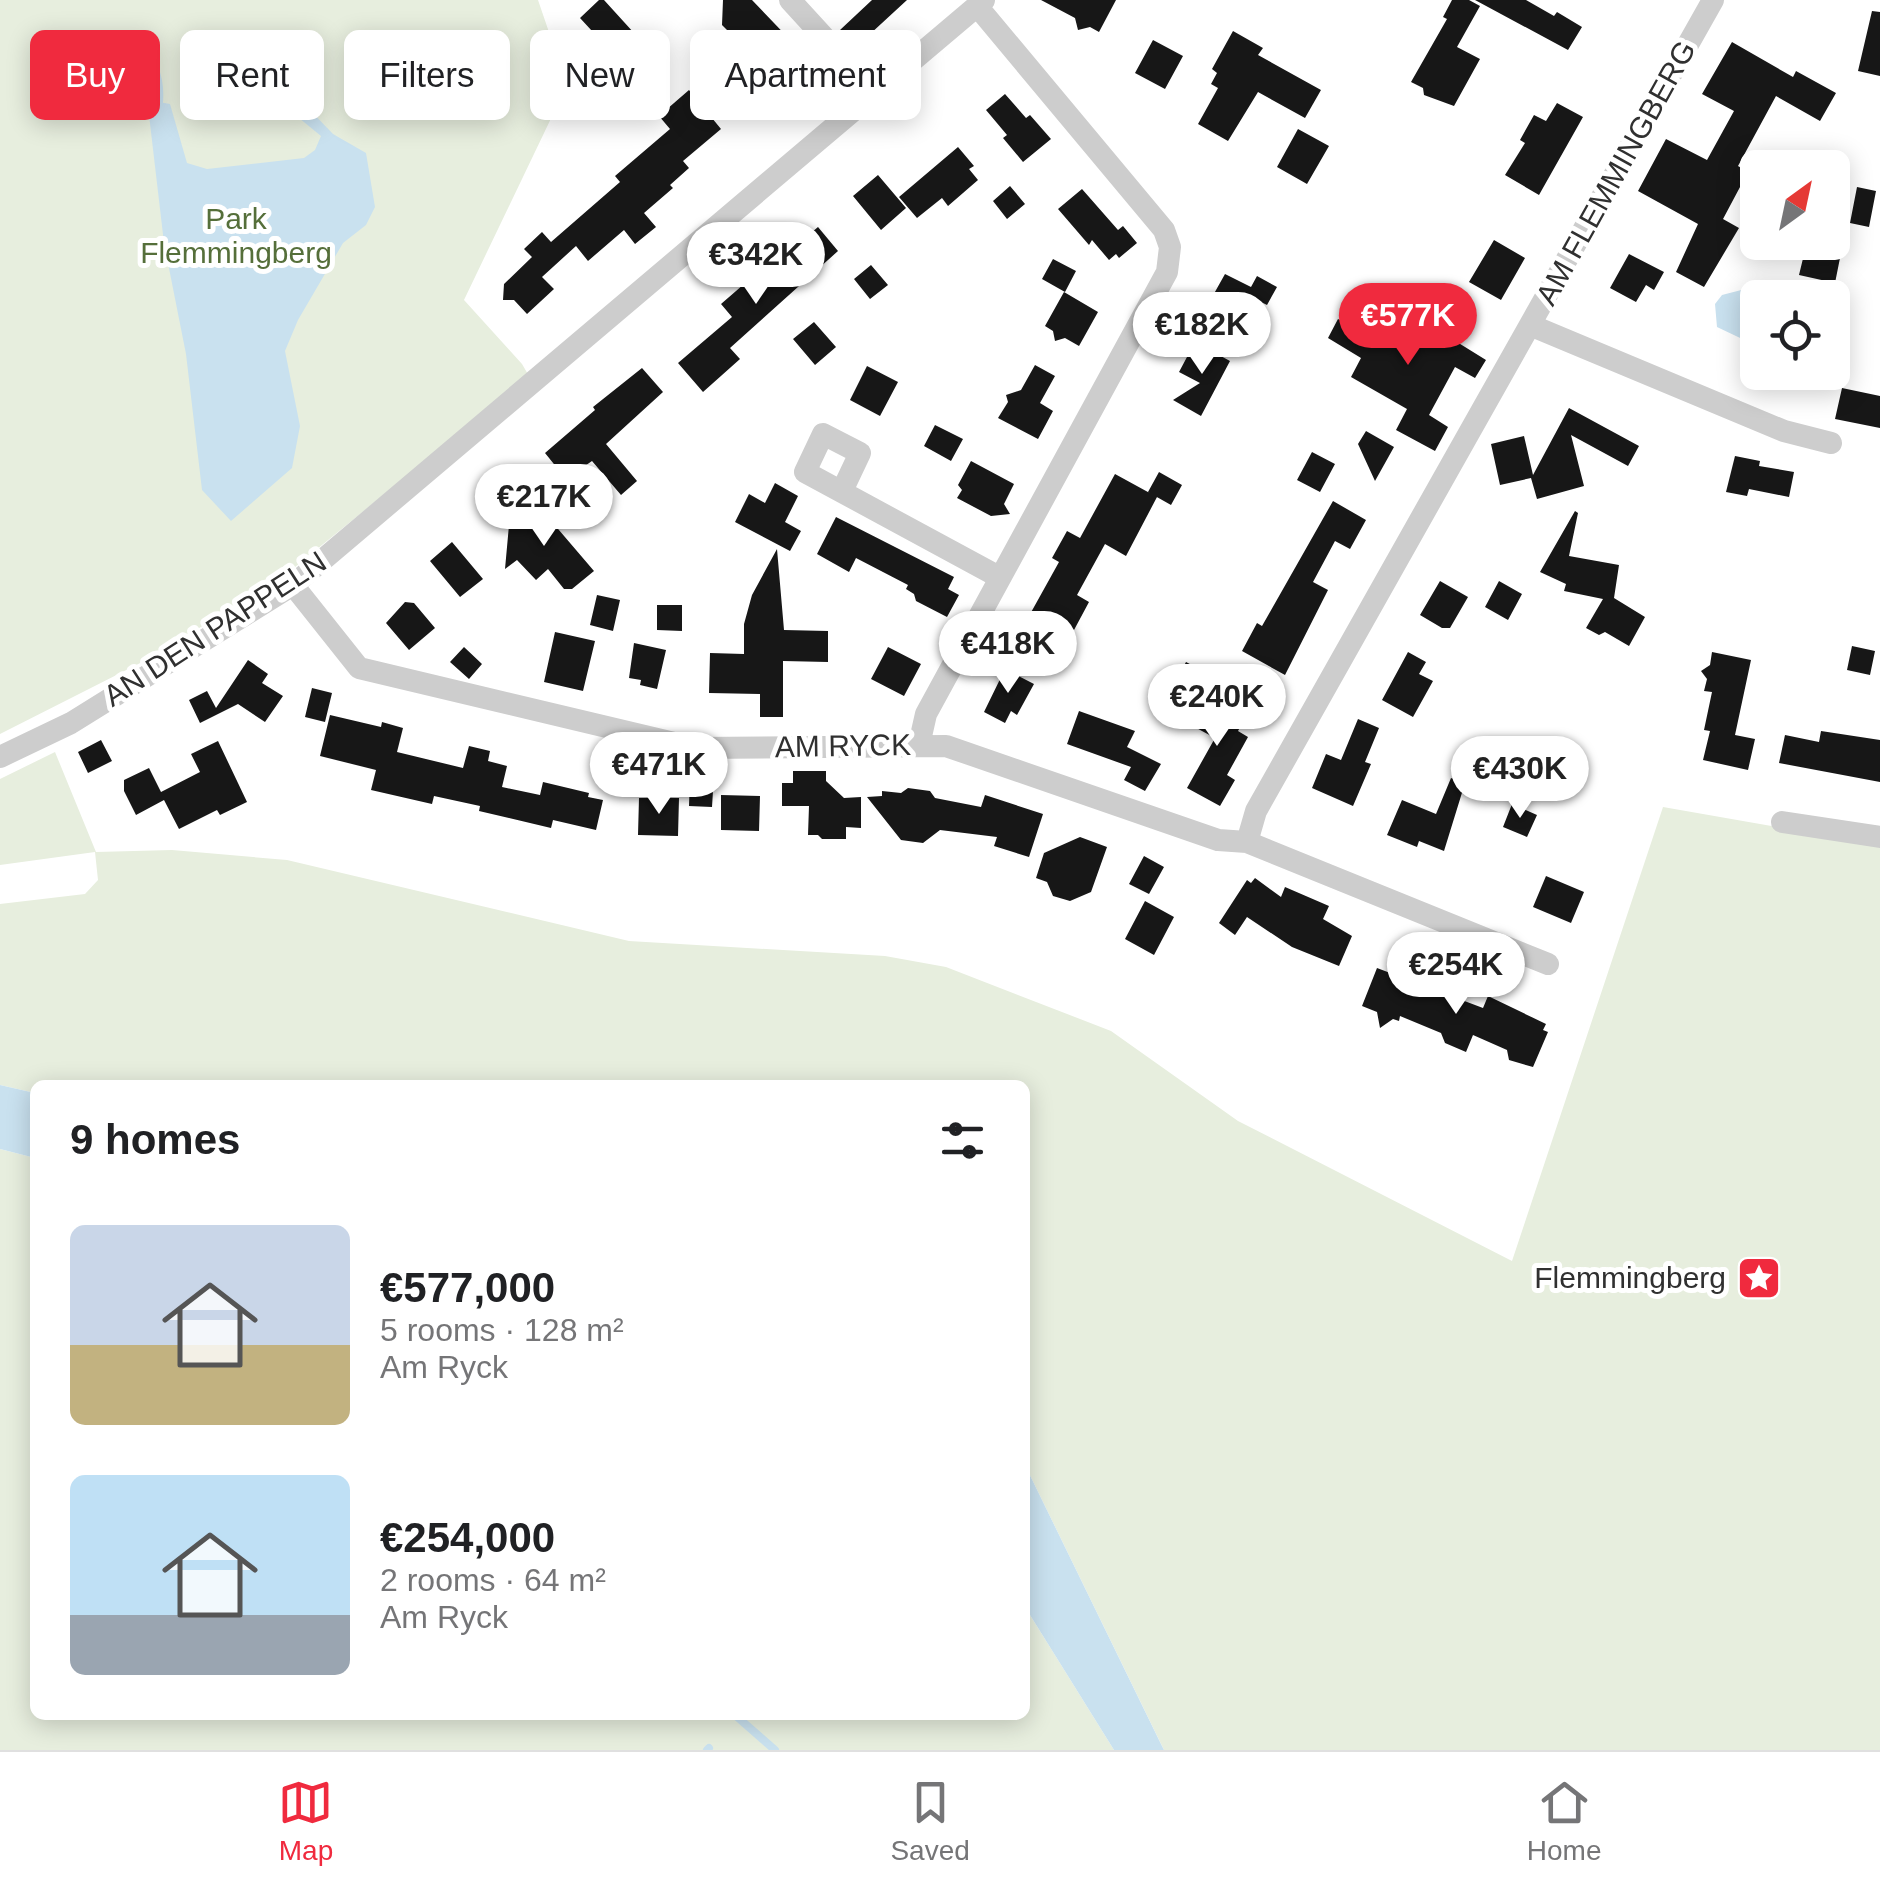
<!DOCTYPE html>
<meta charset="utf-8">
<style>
:root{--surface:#fff;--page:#f6f6f6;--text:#202124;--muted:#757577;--line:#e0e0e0;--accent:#f02a3e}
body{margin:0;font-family:Arial,sans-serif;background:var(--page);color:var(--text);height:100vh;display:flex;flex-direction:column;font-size:38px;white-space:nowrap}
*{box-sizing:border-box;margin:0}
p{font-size:32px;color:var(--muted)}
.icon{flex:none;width:55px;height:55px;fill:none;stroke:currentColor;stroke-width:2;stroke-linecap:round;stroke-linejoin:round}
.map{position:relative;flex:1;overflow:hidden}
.sheet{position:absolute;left:30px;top:1080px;width:1000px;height:640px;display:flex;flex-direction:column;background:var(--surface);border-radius:15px;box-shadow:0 5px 25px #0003}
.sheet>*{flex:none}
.top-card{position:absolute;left:30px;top:30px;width:1000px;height:90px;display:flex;gap:20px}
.needle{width:65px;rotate:33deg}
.tools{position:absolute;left:1740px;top:150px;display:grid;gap:20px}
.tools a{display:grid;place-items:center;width:110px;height:110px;border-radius:15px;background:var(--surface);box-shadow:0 5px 25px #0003;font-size:50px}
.price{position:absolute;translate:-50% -85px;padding:0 22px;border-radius:35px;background:#fff;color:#222;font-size:32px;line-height:65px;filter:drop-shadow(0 2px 5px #0008)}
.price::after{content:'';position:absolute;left:50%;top:60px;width:30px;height:22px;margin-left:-15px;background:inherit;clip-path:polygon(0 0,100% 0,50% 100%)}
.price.on{background:var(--accent);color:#fff}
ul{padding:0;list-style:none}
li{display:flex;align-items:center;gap:30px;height:250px;padding:0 40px}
li span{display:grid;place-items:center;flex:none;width:280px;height:200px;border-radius:15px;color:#555}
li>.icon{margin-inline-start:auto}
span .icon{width:120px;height:120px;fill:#fffc;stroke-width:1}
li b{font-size:42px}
h2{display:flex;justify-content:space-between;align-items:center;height:120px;padding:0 40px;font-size:42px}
.pill{padding:0 35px;border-radius:15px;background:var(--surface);box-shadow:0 5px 25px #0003;font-size:35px;line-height:90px}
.pill.on{background:var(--accent);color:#fff}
.dock{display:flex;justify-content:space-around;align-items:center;height:140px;border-top:2px solid var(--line);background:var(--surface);font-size:28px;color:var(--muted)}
.dock a{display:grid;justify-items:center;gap:5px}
.dock .on{color:var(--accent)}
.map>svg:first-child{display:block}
.green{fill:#e7eede}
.water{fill:#c9e1ef}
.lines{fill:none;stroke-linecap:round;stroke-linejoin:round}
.stream{stroke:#c9e1ef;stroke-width:8}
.building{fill:#171717}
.minor{stroke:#cdcdcd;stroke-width:22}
.labels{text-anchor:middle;stroke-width:10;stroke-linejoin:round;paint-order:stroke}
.street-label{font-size:30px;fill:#303030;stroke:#fff}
.park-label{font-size:30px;fill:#556f3a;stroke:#fff}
.poi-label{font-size:30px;fill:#303030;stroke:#fff;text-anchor:end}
</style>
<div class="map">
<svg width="1880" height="1750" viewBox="0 0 1880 1750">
<rect width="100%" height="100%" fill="#fff"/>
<path class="green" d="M0,0H538L567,85L464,300L522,364L529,376L289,572L156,655L0,734Z
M55,752L96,852L172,850L287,860L629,941L885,956L946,967L1111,1031L1238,1121L1512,1261L1663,807L1880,845V1750H1164L1025,1465V1085H35V1093L0,1085V904L85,894L98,880L95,852L0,865V779Z
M0,1149L35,1158V1715H1025V1607L1114,1750H0Z"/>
<path class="water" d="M159,102L170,104L187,163L207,169L304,158L315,150L321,136L299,118L307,107L333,134L366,153L375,207L366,225L343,243L298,320L285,351L300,426L292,468L231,521L202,490L186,354L164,243L149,115L151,103Z
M1749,288L1778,297L1758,298L1757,346L1717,327L1715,304L1722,295Z
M0,1085L35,1093V1158L0,1149Z
M1025,1465L1160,1742L1164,1750H1114L1025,1607Z"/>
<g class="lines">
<path class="stream" d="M133,41C153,55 161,78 159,102
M735,1715L775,1750
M707,1750L709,1748"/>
</g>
<path class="building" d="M599,0H604L634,33L598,66L578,44L592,31L580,18Z
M723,0H752L820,71L810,80L826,97L812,110L761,56L751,47L747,50L722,25Z
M872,0H907L856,47L840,30Z
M1041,0H1116L1099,32L1090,27L1078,30L1075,18Z
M1452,0H1469L1480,6L1457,47L1480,59L1454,106L1424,95L1423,88L1411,82L1447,19L1443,17Z
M1475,0H1526L1554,16L1557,12L1582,27L1568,50Z
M1872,11L1880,12V76L1858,71Z
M1233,31L1263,48L1258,55L1321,90L1305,118L1258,92L1228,141L1198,124L1218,88L1211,84L1217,73L1212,69Z
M1153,40L1183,56L1165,89L1135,73Z
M1732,42L1793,77L1796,71L1836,93L1820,121L1776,96L1738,166L1748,172L1723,219L1739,228L1704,287L1676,272L1698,224L1638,191L1666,139L1707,160L1734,111L1702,94Z
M689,90L721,129L683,161L689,168L670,185L673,188L644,213L656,227L635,244L624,230L588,261L576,246L542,277L554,289L527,314L514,300H503L504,284L532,257L524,249L542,232L551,242L620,182L615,176L670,129L659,116Z
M1005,94L1026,118L1030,115L1051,139L1023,162L1003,138L1007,135L986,110Z
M1557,103L1583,117L1539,195L1505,175L1525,143L1520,140L1534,115L1546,121Z
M1298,129L1329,146L1307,184L1277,167Z
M958,147L974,166L969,169L978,180L948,206L942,198L917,218L899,197Z
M878,175L906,208L881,230L853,196Z
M1010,186L1025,204L1007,219L993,201Z
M1857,187L1876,191L1869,227L1850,223Z
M1082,189L1118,230L1123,226L1137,243L1119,258L1116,254L1109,260L1092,240L1089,245L1058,209Z
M818,227L838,251L730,348L740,359L703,392L678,363L732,317L721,304L751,278L754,281Z
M1494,240L1525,258L1501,300L1469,282Z
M1807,242L1842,248L1835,283L1799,275Z
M1629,254L1664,272L1654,290L1646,285L1636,302L1610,288Z
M1053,259L1076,271L1065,292L1042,279Z
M871,265L888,285L870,299L854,279Z
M1225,274L1251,287L1257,276L1277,287L1267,305L1255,299L1242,323L1215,307L1211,299Z
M1064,292L1098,312L1079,346L1065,338L1055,341L1053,331L1045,326Z
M1389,307L1412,320L1415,316L1486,360L1475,378L1455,367L1429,415L1448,427L1435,451L1396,430L1407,409L1351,377L1361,358L1328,338L1338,319L1372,338Z
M814,322L836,347L815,365L793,339Z
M1195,342L1230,361L1201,416L1173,400L1200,383L1179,372Z
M1035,365L1055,376L1040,403L1053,411L1038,439L998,418L1008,402L1006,395L1021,390Z
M867,366L898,382L880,416L850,400Z
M642,368L663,392L606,444L637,481L621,495L592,461L566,479L545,453L595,410L593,407Z
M1842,388L1880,396V428L1835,419Z
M1569,408L1639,446L1628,466L1571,435L1584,486L1537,499L1531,478L1500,485L1491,444L1524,436L1533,475Z
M935,425L963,439L951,461L924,446Z
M1366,431L1394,447L1375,481L1358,444Z
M1312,452L1335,464L1320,492L1297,480Z
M1735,456L1760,461L1759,466L1794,472L1789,497L1749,489L1747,496L1726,492Z
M971,461L1014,484L1004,504L1010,514L991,516L957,498L962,490L958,485Z
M1159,472L1182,485L1171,505L1148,492Z
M1115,474L1157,497L1126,556L1105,544L1077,595L1089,602L1074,630L1063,624L1054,640L1024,625L1059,562L1052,558L1067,531L1080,538Z
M775,483L798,496L785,522L801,531L790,551L735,522L749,494L765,503Z
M1333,501L1366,520L1350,549L1335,541L1313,582L1328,590L1285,675L1242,651L1257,623L1262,626Z
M535,502L594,571L572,589H564L548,569L536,580L517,560L505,569L510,514H520Z
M1575,511L1578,513L1569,556L1619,565L1614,598L1645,617L1629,646L1605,632L1599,635L1586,628L1603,599L1564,591L1566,584L1540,572Z
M836,517L954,577L948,589L959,595L947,617L916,601L914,594L906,589L908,585L856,558L849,572L817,554Z
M452,542L483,579L460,597L430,561Z
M777,549L784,630L828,631V662L783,661V717H760V694L709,693L710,653L744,654V624L752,595Z
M1440,581L1468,597L1450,628H1442L1420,615Z
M1499,581L1522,594L1508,620L1485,607Z
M597,595L620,600L613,631L590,625Z
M405,602L414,603L435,628L409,650L386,623Z
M657,605H682V631L657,630Z
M555,632L595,641L583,691L544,682Z
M634,643L666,650L657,689L640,685L641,680L629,678Z
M1852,646L1875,651L1870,675L1847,670Z
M464,647L482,664L469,679L450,662Z
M888,647L921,664L904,696L871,679Z
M1408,652L1426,662L1419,674L1433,681L1413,717L1382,700Z
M1712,652L1751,660L1735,735L1755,739L1748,770L1703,760L1710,731L1704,730L1712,692L1704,691L1707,679L1701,671L1710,665Z
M248,660L268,674L262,683L283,696L265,722L238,704L200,723L189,700L207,691L216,708Z
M1186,662L1209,674L1200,691L1177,679Z
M1005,669L1034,684L1017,715L1011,711L1005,723L984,712Z
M312,688L332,693L325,722L305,717Z
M1205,695L1245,718L1238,731L1248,737L1227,775L1235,780L1220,806L1187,788L1215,738L1189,724Z
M1079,711L1135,731L1127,747L1161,764L1145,791L1124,780L1131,767L1067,744Z
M330,715L381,727L382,722L403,728L397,752L463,768L469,746L490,751L488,761L507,766L502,787L540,795L543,782L589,793L588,797L603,800L596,830L553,820L551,828L479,811L480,806L434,796L432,804L371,790L376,770L320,756Z
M1358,719L1379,728L1365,762L1371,764L1353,806L1312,788L1326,754L1341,760Z
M1821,731L1880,740V782L1779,763L1785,735L1819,742Z
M101,740L112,761L88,773L78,752Z
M218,741L247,802L220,815L217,810L179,829L164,800L136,815L124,791V780L149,768L161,792L200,772L191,754Z
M793,771H826V781L844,798L861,797V828L846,827V839H822L818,835H808L809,806H782V783H793Z
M690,774L714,775L712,807L689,806Z
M1451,778L1465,783L1444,851L1419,841L1417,847L1387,835L1402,800L1436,814Z
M908,788L930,791L935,798L981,807L985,795L1043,814L1029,857L994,846L997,837L940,830L923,843L901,840L867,797L882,796V791L901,793Z
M721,795L760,796L759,831L721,830Z
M639,798H679L678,836L638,835Z
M1512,804L1537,815L1527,837L1503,827Z
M1080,837L1107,847L1091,892L1070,901L1053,896L1047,882L1036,878L1044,853Z
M1144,856L1164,867L1149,894L1129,884Z
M1546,876L1584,892L1571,923L1533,907Z
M1255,878L1281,897L1285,887L1329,906L1323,919L1352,936L1339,966L1292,947L1247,917L1235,935L1219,923L1247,880L1251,883Z
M1145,901L1174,917L1154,955L1125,939Z
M1377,968L1483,1008L1488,996L1546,1024L1543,1030L1548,1032L1533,1067L1509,1060L1507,1050L1473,1035L1466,1052L1445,1043L1441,1033L1400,1016L1399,1021L1393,1019L1380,1028L1377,1012L1362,1006Z"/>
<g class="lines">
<path class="minor" d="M790,0L875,93
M1530,325L1784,431L1831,443
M842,491L860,453L823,434L805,472L999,577
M293,585L359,668L695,748L946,746L1218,840L1247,842L1548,964
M919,745L926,714L1167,272L1170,247L1164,230L977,6
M0,757L71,723L293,585L984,0
M1782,822L1880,837
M1247,842L1256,811L1713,0"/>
</g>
<defs>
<g id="sight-square" transform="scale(2.25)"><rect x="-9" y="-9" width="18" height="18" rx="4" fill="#f02a3e" stroke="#fff"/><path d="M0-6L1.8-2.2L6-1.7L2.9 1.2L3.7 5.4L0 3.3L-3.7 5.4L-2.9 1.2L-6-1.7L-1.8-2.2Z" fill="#fff"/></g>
</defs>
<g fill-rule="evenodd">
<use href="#sight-square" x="1759" y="1278"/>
</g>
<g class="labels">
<g class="street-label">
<text transform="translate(1616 173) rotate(-61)" y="10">AM FLEMMINGBERG</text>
<text transform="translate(215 629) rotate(-33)" y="10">AN DEN PAPPELN</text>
<text transform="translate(843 746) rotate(-1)" y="10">AM RYCK</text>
</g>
<g class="park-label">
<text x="236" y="229">Park<tspan x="236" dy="34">Flemmingberg</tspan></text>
</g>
<g class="poi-label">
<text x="1726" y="1288">Flemmingberg</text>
</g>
</g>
</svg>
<div class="tools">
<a><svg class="needle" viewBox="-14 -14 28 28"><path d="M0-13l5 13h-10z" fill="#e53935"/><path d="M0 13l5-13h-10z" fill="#757577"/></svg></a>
<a><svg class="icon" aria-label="locate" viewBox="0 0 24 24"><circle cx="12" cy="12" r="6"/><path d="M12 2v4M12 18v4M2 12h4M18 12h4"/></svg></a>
</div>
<b class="price" style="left:756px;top:307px">€342K</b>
<b class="price on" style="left:1408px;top:368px">€577K</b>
<b class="price" style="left:1202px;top:377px">€182K</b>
<b class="price" style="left:544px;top:549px">€217K</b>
<b class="price" style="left:1008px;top:696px">€418K</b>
<b class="price" style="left:1217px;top:749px">€240K</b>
<b class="price" style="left:659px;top:817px">€471K</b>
<b class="price" style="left:1520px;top:821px">€430K</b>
<b class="price" style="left:1456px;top:1017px">€254K</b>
<div class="top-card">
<a class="pill on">Buy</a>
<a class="pill">Rent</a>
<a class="pill">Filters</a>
<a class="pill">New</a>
<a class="pill">Apartment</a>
</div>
<section class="sheet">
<h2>9 homes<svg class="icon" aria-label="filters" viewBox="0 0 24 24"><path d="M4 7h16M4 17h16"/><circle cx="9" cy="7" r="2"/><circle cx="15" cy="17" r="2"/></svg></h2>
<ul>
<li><span style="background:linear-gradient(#c9d6e8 60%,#c2b280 0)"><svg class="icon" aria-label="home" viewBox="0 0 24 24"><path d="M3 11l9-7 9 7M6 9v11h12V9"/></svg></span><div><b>€577,000</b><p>5 rooms · 128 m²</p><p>Am Ryck</p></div></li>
<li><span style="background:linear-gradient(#bfe0f5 70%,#9aa5b1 0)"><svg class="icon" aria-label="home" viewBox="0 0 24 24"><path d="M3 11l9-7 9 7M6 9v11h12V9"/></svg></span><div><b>€254,000</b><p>2 rooms · 64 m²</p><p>Am Ryck</p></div></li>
</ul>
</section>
</div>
<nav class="dock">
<a class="on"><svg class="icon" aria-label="map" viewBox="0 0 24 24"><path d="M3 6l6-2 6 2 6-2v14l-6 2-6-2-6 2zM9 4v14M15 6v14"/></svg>Map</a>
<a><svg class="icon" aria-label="saved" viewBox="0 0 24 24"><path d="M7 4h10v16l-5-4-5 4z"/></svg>Saved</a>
<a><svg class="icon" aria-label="home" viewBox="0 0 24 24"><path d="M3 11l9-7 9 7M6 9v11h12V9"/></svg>Home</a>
</nav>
